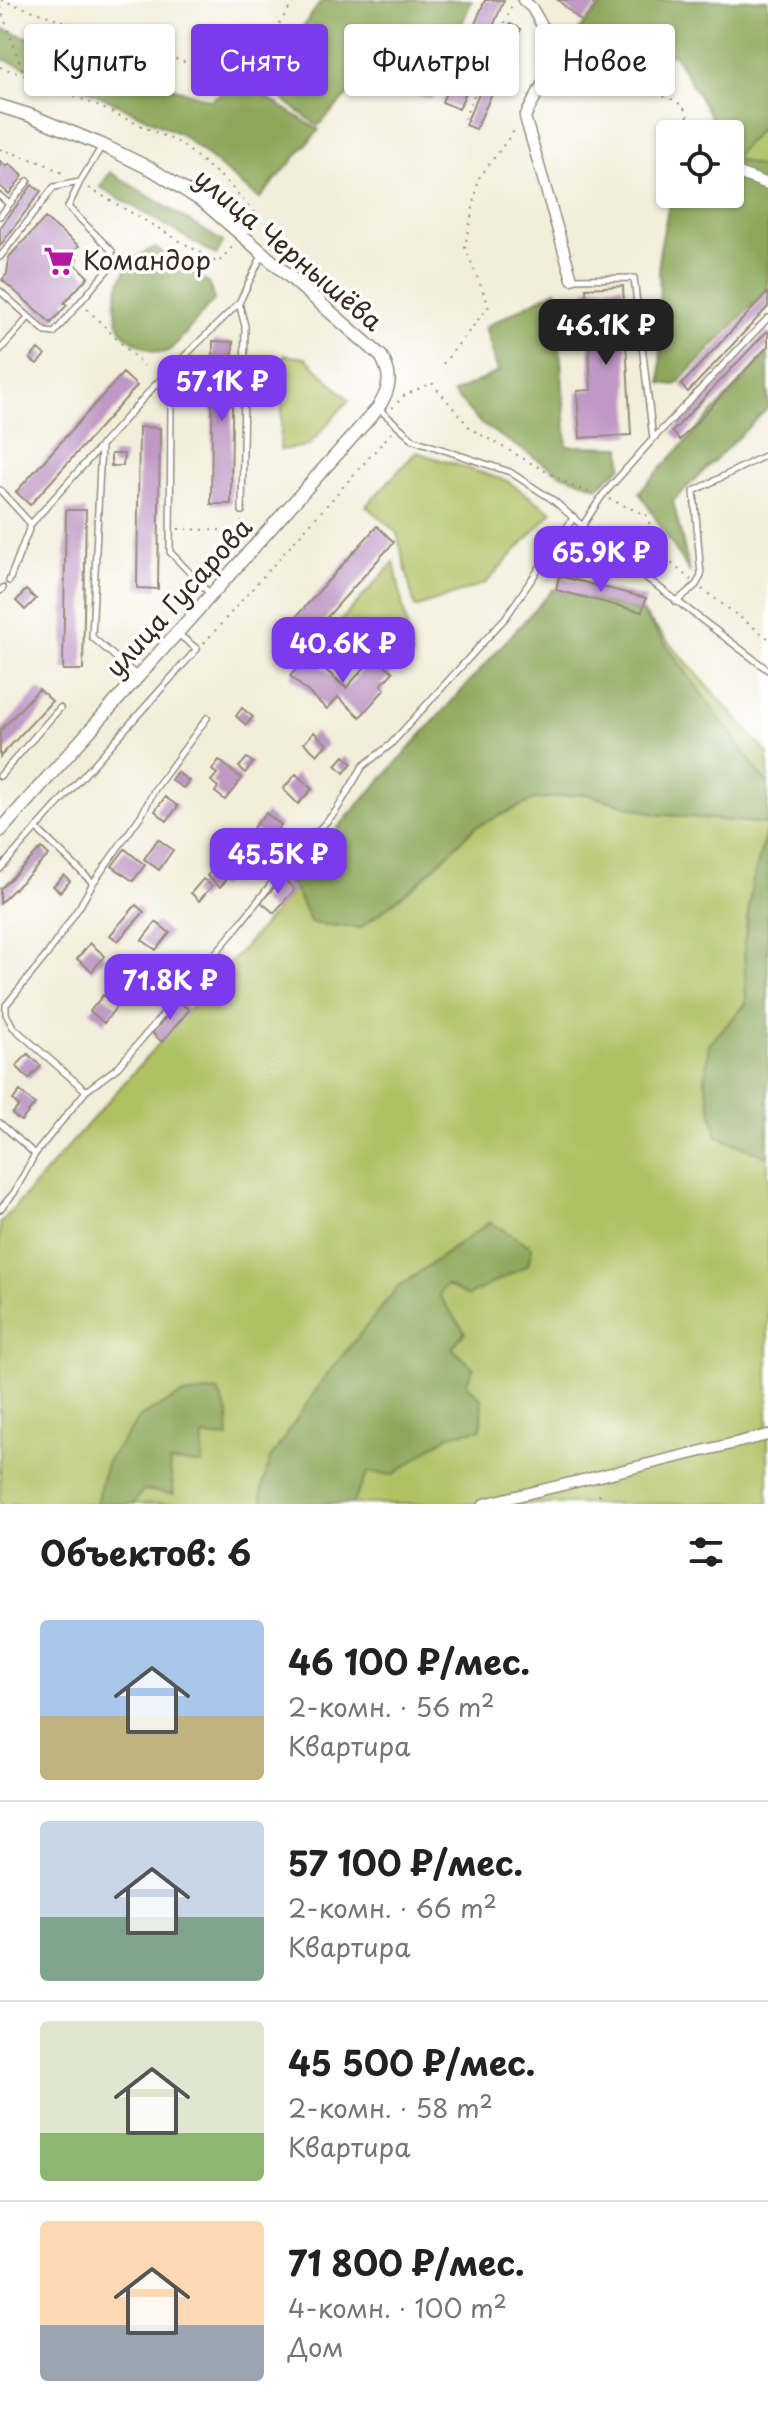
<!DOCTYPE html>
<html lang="ru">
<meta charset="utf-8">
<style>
:root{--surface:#fff;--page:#f6f6f6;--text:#222;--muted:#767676;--line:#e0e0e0;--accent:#7c3aed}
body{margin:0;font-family:"Playpen Sans",sans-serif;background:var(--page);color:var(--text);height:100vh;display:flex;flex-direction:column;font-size:30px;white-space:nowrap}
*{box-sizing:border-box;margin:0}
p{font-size:26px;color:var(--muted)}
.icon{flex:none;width:44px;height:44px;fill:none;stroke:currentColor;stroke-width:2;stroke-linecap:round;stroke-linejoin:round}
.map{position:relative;height:1504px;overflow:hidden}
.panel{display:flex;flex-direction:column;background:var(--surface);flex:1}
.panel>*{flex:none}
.banner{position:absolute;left:24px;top:24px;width:720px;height:72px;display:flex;gap:16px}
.tools{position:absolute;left:656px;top:120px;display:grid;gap:16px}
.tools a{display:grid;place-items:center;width:88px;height:88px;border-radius:8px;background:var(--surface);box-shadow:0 2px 6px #0004;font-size:40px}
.price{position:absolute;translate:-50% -68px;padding:0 18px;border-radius:16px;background:var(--accent);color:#fff;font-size:26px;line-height:52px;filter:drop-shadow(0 2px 4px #0008)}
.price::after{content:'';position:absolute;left:50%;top:48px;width:24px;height:18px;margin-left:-12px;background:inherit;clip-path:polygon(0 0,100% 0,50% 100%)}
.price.on{background:#222;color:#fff}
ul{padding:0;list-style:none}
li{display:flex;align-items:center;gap:24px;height:200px;padding:0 40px}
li+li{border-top:2px solid var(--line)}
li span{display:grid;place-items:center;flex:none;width:224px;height:160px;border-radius:8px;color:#555}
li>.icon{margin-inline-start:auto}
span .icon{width:96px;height:96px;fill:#fffc;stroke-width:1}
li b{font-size:34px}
h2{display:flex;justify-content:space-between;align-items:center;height:96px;padding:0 40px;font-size:34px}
.chip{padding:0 28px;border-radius:8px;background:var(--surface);box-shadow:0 2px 6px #0004;font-size:28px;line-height:72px}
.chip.on{background:var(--accent);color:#fff}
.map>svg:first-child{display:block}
.green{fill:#b0c164;stroke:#767641;stroke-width:2}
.forest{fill:#8ca75a;stroke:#64683c;stroke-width:2}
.building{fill:#bf98c5}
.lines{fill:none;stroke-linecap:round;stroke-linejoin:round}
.service-casing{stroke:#968c7c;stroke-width:8}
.minor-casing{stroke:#968c7c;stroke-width:13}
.tertiary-casing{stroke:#968c7c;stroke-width:15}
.path{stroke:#968c7c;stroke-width:2;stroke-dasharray:2 6;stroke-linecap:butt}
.service{stroke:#fff;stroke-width:5}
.minor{stroke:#fff;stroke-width:10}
.tertiary{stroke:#fff;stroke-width:12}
.labels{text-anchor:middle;stroke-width:7;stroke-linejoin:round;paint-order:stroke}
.street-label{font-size:26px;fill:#3b2a1e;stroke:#fff}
.poi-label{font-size:26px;fill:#3b2a1e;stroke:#fff;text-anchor:start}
</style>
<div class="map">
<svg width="768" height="1504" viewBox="0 0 768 1504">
<rect width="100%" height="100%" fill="#fff"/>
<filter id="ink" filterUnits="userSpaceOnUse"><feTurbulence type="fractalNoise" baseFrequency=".0125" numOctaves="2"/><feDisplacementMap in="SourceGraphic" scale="16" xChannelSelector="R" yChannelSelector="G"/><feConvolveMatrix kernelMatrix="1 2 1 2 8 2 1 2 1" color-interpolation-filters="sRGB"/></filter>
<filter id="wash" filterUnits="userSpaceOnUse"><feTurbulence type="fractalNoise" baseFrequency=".006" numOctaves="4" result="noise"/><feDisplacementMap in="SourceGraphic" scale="32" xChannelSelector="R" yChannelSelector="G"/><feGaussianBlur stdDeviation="1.8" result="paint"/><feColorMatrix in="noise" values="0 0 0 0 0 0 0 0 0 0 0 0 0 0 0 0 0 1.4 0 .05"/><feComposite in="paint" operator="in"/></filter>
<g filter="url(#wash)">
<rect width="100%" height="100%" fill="#f2eeda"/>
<path class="green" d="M768,120V170L732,158Z
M284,355L306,358L349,400L308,446L280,450Z
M416,452L507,481L552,512L486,583L415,608L397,533L366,506Z
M394,562L413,656L394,663L371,641L352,661L326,637Z
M642,612L768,754V785L763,779Z
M586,794L656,814L768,824L752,884L744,945L746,1004L709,1044L717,1136L768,1157V1504H0V1224L295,889L311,923L360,928L418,883L475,827L535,799Z"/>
<path class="forest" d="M322,0H472L431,98L361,81L318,126L262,84Z
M606,0H768V120L733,158L768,170V289L676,385L661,383L659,254L671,194H730V134H698L711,117L674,54L589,57L579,30Z
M0,28L210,100L229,88H252L319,130L259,199L182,135L85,89L0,58Z
M110,172L223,242L216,255L100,187Z
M156,248L209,283L214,300C204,310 178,345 168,351C160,355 151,351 145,347C138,344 128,339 124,334C104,306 122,255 156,248Z
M556,290L567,446L621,447L622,466L598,487L561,474L481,424L453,393L498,372L485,327Z
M768,353V408L673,501L690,573L639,492Z
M553,589L642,612L768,785V824L656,814L586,794L535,799L475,827L418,883L360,928L311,923L295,889L288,883Z
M768,828V1157L717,1136L705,1081L709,1044L746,1004L744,945L752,884Z
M490,1222L532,1247L528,1265L468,1296L446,1285L439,1295L465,1332L452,1348L474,1368L466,1383L482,1400L481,1429L449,1435L393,1475L368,1472L352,1504H263L261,1492L270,1459L322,1381L397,1288Z
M218,1391L228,1414L229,1438L203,1436L202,1464L169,1462L174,1494L143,1490L133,1504H96L106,1463L141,1416L181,1395Z"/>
<g id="blocks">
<path class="building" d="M485,0H504L459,109L442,102Z
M558,0H589L596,7L582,22Z
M510,24L521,29L476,129L465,125Z
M0,161L7,167L9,164L23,176L9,194L0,186Z
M32,185L41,191L0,246V228Z
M45,218L79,246L71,254L77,259L74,263L88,277L64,303L67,305L51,323L2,280L7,274L9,257Z
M623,286L631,435L580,438L577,391L591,390L586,288Z
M768,292V307L688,392L681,385Z
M768,330V346L680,440L672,432Z
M213,341L233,342L231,504H211Z
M38,349L45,355L37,364L30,359Z
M123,373L137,386L30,505L16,492Z
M139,427L160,428L158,589L137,588Z
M111,454H124L123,466H111Z
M66,510H86L83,670H63Z
M377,526L394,542L296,652L279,636Z
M559,576L646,598L642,612L556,590Z
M26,590L36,599L25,610L16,601Z
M309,655L346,688L375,656L393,672L381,685L385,689L360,717L338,697L327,709L290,676Z
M39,689L52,701L0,757V731Z
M242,708L253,717L246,725L236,716Z
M314,732L327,744L317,755L304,743Z
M344,756L352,763L344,773L336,765Z
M247,758L253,763L245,773L239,767Z
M219,760L242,779L225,800L215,792L218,787L211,781L217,774L212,770Z
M177,772L189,781L183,788L171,780Z
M296,774L312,789L298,804L283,789Z
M165,797L178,806L167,821L155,811Z
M266,813L281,825L268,841L253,828Z
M158,839L173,850L159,870L144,859Z
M42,848L49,855L0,903V889Z
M125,849L145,865L133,881L112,866Z
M216,865L230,876L220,887L207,876Z
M64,875L70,881L60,892L53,886Z
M282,878L295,889L274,913L261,902Z
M203,879L212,886L199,901L191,893Z
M136,905L144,912L118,941L110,935Z
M156,922L170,933L156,950L142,940Z
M90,943L105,956L92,971L77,959Z
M134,958L150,970L136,988L121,976Z
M103,995L117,1006L104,1023L90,1011Z
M179,1001L189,1010L162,1042L152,1033Z
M28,1054L41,1066L29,1079L16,1066Z
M20,1091L35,1104L21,1121L12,1114L19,1106L13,1100Z"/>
</g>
</g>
<g filter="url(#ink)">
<use href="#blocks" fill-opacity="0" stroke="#968c7c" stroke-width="2"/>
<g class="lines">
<g class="service-casing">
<path id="service" d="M0,196L9,204
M0,216L28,181
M0,257L54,187L80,182L102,146
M574,279L634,278L653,439L768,318
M0,291L46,332L54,333L110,267L112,251L68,207L80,182
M0,350L29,317
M157,383L171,399L170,552L209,593
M379,409L414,440L510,472L553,500L611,551L768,670
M101,445L92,637L136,675
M0,490L31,524L157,383L239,303
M242,511L245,326L239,303L263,253
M583,525L602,496L653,439
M9,581L31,524
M0,591L3,588
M676,602L696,585L701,576L694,491L768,454
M0,776L60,708
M36,828L93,883
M0,869L197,649L178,634
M86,1091L13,1027L6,1014V1005L46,956L80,906L93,883L142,814L155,789L207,718
M0,1123L35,1154
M0,1209L14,1193L35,1154L86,1091L118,1067L231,935L279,874L336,811L363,766L390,745L506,617L574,517"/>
</g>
<g class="minor-casing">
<path id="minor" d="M523,0L532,8L558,54L525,117L572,279
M730,170L768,184
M484,1504L768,1435"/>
</g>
<g class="tertiary-casing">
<path id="tertiary" d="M0,106L29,115L102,145L153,170L205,203L381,356C393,376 390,389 378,408L0,831"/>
</g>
<path class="path" d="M1,0L208,70L217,76C258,60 271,35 295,0
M0,7L22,69L21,74
M567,64C596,101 668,82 685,110C689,116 689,127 691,134
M0,67L39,80L180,143L225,180L259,217L253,223
M464,119L512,5
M0,149L43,163L66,175
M89,188L218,263L232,247
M87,309L144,366
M443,364L489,306L465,247L479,178L517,127
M392,408L405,395L432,383L471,429L572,486L592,493
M609,499L646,515L662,555L691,580
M178,529L241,531L242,521
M702,589L768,638
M204,643L391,433
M599,1504L600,1489"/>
<use href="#service" class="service"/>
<use href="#minor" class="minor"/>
<use href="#tertiary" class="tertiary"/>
</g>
</g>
<defs>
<g id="supermarket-bare" transform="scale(2.4)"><path d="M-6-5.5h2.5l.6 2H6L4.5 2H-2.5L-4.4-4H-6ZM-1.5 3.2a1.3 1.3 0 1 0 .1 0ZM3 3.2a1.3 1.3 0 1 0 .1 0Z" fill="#b5179e" stroke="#fff" stroke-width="2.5" paint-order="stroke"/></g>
</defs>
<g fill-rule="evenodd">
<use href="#supermarket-bare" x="59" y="261"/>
</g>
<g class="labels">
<g class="street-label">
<text transform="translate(288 250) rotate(40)" y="9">улица Чернышёва</text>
<text transform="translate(179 598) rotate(-48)" y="9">улица Гусарова</text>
</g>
<g class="poi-label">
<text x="83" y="270">Командор</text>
</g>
</g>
</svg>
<div class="tools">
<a><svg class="icon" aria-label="locate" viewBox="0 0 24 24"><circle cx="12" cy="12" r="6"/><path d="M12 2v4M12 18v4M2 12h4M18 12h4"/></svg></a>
</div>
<b class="price on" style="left:606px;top:367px">46.1K ₽</b>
<b class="price" style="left:222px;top:423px">57.1K ₽</b>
<b class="price" style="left:601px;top:594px">65.9K ₽</b>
<b class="price" style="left:343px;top:685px">40.6K ₽</b>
<b class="price" style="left:278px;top:896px">45.5K ₽</b>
<b class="price" style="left:170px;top:1022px">71.8K ₽</b>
<div class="banner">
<a class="chip">Купить</a>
<a class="chip on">Снять</a>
<a class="chip">Фильтры</a>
<a class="chip">Новое</a>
</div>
</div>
<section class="panel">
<h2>Объектов: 6<svg class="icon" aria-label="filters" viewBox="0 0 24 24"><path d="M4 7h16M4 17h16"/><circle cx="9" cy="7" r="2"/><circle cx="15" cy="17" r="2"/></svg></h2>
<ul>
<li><span style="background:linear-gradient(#a9c7e8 60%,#c2b280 0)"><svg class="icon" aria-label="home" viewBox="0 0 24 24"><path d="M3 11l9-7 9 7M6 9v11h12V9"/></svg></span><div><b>46 100 ₽/мес.</b><p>2-комн. · 56 m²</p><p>Квартира</p></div></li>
<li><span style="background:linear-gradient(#c9d6e8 60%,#7fa58c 0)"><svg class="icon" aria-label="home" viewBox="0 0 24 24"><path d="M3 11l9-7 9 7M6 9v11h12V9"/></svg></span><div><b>57 100 ₽/мес.</b><p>2-комн. · 66 m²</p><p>Квартира</p></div></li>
<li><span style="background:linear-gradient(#dfe7d0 70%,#8fb573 0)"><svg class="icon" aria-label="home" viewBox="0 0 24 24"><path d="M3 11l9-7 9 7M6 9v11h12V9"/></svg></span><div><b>45 500 ₽/мес.</b><p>2-комн. · 58 m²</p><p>Квартира</p></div></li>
<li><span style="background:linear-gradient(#ffd9b3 65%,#9aa5b1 0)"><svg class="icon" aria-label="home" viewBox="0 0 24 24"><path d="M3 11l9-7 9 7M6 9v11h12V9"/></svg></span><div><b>71 800 ₽/мес.</b><p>4-комн. · 100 m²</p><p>Дом</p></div></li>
</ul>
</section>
